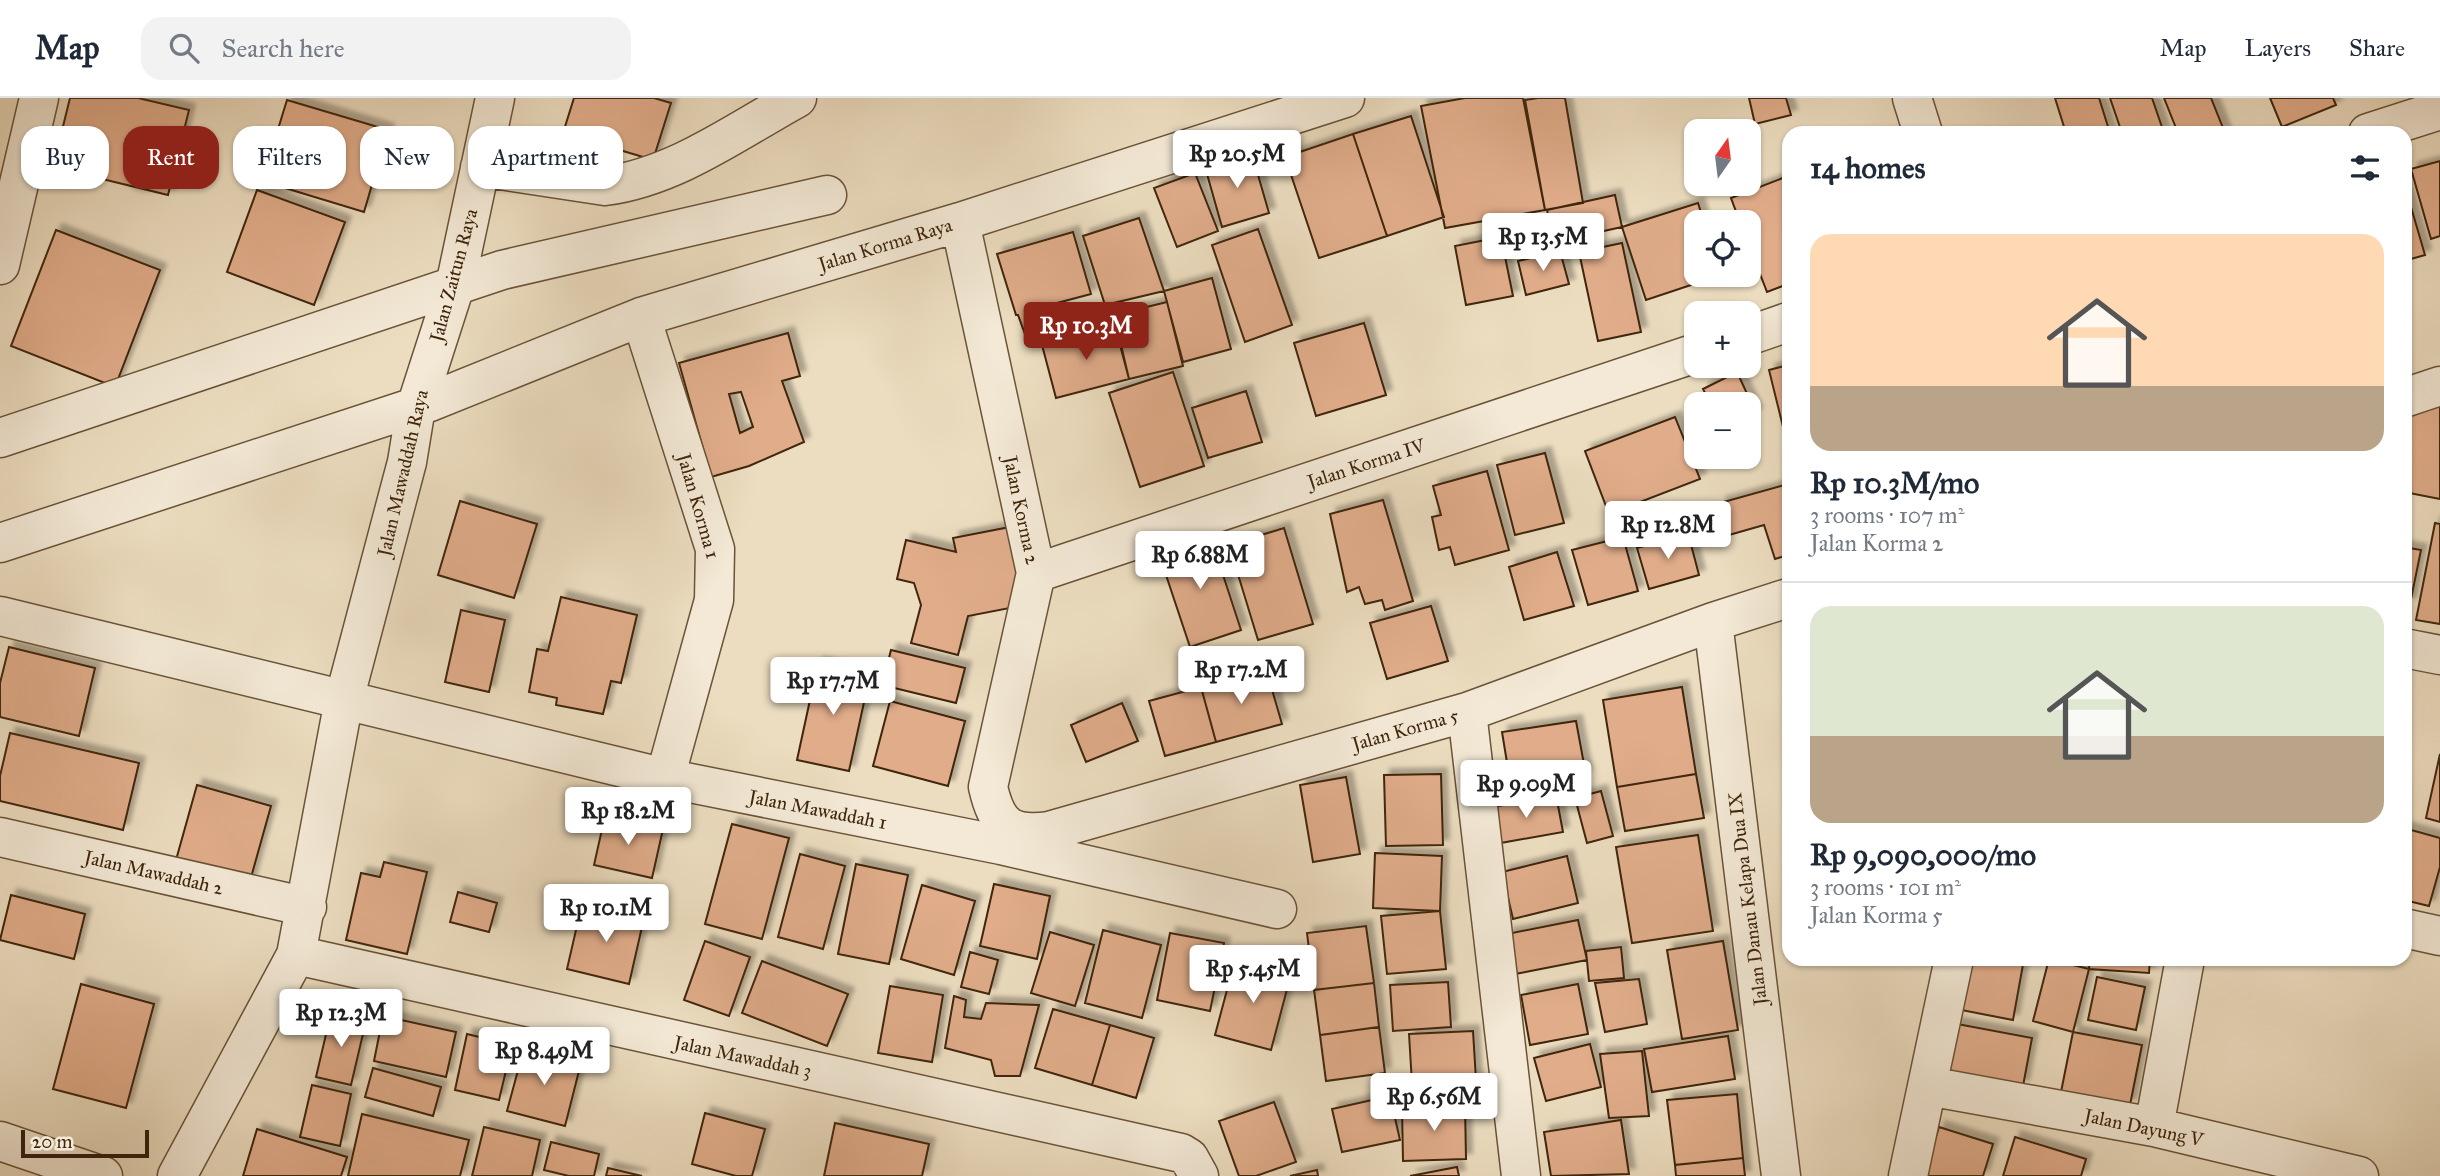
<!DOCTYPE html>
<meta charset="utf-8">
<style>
:root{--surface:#fff;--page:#f2f2f3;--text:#1f2937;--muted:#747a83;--line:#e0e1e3;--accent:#8f2418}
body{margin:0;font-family:"IM FELL Great Primer",serif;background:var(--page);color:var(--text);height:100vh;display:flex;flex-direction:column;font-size:26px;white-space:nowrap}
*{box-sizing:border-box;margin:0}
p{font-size:23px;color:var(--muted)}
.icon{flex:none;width:38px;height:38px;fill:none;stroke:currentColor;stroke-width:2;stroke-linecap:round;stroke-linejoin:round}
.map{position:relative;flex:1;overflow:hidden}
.details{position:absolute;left:1782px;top:28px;width:630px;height:840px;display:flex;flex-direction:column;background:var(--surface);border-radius:21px;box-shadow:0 2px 5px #0004}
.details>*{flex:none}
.hud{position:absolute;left:21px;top:28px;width:665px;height:63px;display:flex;gap:14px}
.needle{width:46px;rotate:14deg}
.fabs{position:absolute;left:1684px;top:21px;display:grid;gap:14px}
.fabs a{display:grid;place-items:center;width:77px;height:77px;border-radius:14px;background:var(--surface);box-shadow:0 2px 5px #0004;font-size:35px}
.scale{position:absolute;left:21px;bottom:18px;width:128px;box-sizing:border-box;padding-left:7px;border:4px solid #3f250b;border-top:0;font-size:19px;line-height:24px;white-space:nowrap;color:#3f250b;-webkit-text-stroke:5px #f3e9d6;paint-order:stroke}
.price{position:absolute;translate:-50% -60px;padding:0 16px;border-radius:7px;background:#fff;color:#222;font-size:23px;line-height:46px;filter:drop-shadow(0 2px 4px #0008)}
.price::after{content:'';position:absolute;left:50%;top:42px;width:21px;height:16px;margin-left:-10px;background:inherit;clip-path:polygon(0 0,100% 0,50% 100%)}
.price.active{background:var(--accent);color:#fff}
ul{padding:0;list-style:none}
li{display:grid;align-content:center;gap:14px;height:371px;padding:0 28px}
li+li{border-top:2px solid var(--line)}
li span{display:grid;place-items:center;height:217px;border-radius:21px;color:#555}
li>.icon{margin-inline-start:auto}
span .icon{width:126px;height:126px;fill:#fffc;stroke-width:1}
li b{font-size:30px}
h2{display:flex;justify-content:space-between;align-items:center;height:84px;padding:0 28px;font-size:30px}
.tag{padding:0 24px;border-radius:21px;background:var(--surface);box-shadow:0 2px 5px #0004;font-size:24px;line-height:63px}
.tag.active{background:var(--accent);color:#fff}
header{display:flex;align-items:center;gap:42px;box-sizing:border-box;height:98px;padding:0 35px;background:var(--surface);border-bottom:2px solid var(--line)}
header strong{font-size:33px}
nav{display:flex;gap:38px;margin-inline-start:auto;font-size:24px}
.search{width:490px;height:63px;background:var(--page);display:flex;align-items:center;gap:18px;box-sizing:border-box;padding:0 24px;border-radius:21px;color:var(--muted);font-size:26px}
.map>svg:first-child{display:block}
.building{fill:#e0ac8a;stroke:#3f250b;stroke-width:2;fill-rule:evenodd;filter:url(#shadow)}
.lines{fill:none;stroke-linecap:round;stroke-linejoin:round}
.minor-casing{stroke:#6a5338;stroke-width:41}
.minor{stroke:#f3e9d6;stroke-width:38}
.labels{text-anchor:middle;stroke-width:7;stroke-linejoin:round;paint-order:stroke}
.street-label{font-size:19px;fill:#3f250b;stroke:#f3e9d6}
</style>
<header>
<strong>Map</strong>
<div class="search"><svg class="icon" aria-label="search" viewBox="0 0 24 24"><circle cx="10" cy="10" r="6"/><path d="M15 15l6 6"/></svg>Search here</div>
<nav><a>Map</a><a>Layers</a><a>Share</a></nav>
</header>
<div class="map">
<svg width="2440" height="1078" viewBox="0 0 2440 1078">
<defs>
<filter id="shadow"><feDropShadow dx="6" dy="-6" stdDeviation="2" flood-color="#0004"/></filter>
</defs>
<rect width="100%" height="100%" fill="#ecddc0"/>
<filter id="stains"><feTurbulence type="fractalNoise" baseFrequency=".00286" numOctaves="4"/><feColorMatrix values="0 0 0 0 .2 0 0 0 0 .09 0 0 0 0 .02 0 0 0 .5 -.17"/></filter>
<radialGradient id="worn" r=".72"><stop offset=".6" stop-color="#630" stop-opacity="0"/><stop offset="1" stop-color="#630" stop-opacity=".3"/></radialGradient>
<path class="building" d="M70,0H138L189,12L168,97L53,69Z
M574,0H654L671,5L653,62L563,35Z
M1465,0H1523L1545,112L1445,130L1421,8Z
M1538,0H1565L1583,105L1545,112L1525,2Z
M1749,0H1786L1791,17L1755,26Z
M2055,0H2099L2110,35H2066Z
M2110,0H2152L2164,35H2122Z
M2164,0H2211L2225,35H2178Z
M2270,0H2333L2336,7L2282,29Z
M287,2L388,32L364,114L262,83Z
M1411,18L1444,119L1387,138L1353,36Z
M1353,36L1387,138L1319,160L1285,59Z
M1252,56L1269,115L1222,129L1205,69Z
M2440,63V138L2431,141L2411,71Z
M1195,75L1218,133L1177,149L1154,90Z
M1788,78V186L1767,194L1748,145V124H1740L1731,100Z
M2404,85L2425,157L2404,163Z
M257,92L345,124L314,207L227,174Z
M1615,97L1622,129L1554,144L1547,112Z
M1698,105L1704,124H1696V177H1721L1646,202L1622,129Z
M1139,120L1164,193L1105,207L1083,138Z
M1258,131L1292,227L1245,244L1212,147Z
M56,132L160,172L115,289L11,248Z
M1073,134L1091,196L1057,205L1065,233L1046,240L1043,231L1025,236L1018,217H1016L997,156Z
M1501,139L1513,198L1466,207L1455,148Z
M1622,145L1641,234L1598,243L1579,154Z
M1560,153L1569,186L1526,197L1518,163Z
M1212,180L1231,251L1183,264L1164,193Z
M1167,204L1183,268L1129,281L1114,217Z
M1364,225L1386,297L1316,318L1294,245Z
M1115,228L1129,281L1056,300L1042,247Z
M788,235L800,278L782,283L804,344L749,368L711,379L679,265ZM741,294L753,329L740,335L729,296Z
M1788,267V349L1769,272Z
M1173,274L1204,368L1140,389L1109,295Z
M1737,274L1756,315L1748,319V306H1711L1703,291Z
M1246,293L1262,344L1208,360L1192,310Z
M2440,300V401L2404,394V320Z
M1675,319L1700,381L1609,416L1585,353Z
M1545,355L1564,425L1515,437L1497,367Z
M1487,373L1509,452L1455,467L1450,449L1439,452L1432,419L1441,417L1433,388Z
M1788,386V457L1775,461L1764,427L1729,437L1720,405Z
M1383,402L1413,503L1385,512L1382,502L1365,506L1359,489L1347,494L1330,416Z
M460,403L537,426L514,500L438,477Z
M2435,425L2440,426V526L2416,522Z
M1010,429L1024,470L1015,509L968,518L958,557L911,545L921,507L914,485L897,481L906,442L956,454L953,440Z
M1284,430L1313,526L1258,542L1229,447Z
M1688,435L1699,477L1649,491L1637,450Z
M1210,437L1241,532L1190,549L1158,453Z
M1623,439L1638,493L1588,507L1572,452Z
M2404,449L2421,452L2410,506L2404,504Z
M1557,454L1574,508L1524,522L1509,469Z
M561,499L637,517L621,585L611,583L603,616L556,607L557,600L529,594L537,551L548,553Z
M1431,508L1448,563L1387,581L1370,525Z
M461,512L505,522L489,594L445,584Z
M9,549L95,570L79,638L0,619V585Z
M891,552L965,570L956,605L882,587Z
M818,565L870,577L849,673L797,662Z
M1266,571L1282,626L1216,644L1201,589Z
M1201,589L1216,644L1165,658L1149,603Z
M1682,589L1696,676L1617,689L1603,602Z
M890,603L965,623L948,688L873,668Z
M1122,605L1138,643L1086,664L1071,627Z
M1576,623L1586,677L1511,689L1502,634Z
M10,635L139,665L123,732L0,703V678Z
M2440,656V724L2426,720Z
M1441,676L1443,747L1386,748L1384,677Z
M1696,676L1704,720L1625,733L1617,689Z
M1346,679L1360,756L1313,764L1300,687Z
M197,687L271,708L250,783L176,762Z
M1601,693L1613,738L1587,745L1575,700Z
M1556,697L1563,734L1495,746L1488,710Z
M605,718L663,731L652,780L594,767Z
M732,726L789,740L762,841L705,826Z
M2404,730L2440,740V769L2429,808L2404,802Z
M1698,737L1713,833L1632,845L1616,749Z
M1375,755L1442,758L1440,813L1373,810Z
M800,756L845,768L823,851L778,839Z
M1567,758L1578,805L1513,821L1502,774Z
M384,764L427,774L407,856L346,842L361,775L380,779Z
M856,766L908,777L889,866L838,856Z
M994,786L1050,798L1037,861L980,848Z
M922,787L975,803L954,877L901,861Z
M458,794L497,805L489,834L450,824Z
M11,797L85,816L74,861L0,842Z
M582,806L644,820L629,886L567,871Z
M1440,813L1446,871L1387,876L1381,818Z
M1578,822L1587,862L1515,876L1507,836Z
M1366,828L1374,885L1314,892L1307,835Z
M1103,832L1161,847L1142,920L1085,905Z
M1050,834L1094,847L1075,908L1031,895Z
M1170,835L1224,845L1210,913L1157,902Z
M705,843L750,859L729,918L684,902Z
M1723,843L1738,932L1682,941L1667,852Z
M1621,849L1624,880L1589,883L1586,853Z
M970,854L998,862L989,896L961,889Z
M1960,861H2024L2013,922L1951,910Z
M2049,861L2089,871L2073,934L2033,923Z
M2090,861H2150L2149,875L2089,871Z
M1235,862L1291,876L1271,952L1215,937Z
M762,863L848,896L827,948L742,915Z
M2097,879L2145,889L2136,932L2088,922Z
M1639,881L1647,926L1605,934L1595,885Z
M1448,884L1451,929L1393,933L1390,887Z
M1374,885L1379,929L1320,937L1314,892Z
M81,886L154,906L126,1010L53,991Z
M1578,886L1588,936L1530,947L1521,897Z
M890,888L943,897L932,964L878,955Z
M954,898L966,902L964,919L981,921L986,905L1039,907L1020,978H995L991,962L945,950Z
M1053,911L1110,927L1092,987L1035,970Z
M331,915L366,923L351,987L316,979Z
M383,918L456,934L446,979L374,963Z
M1952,925L2032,940L2023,988L1943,972Z
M1110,927L1154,940L1136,1000L1092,987Z
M1379,929L1385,975L1326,983L1320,937Z
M1473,933L1477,998L1413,1002L1409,936Z
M2073,934L2142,947L2130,1007L2061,994Z
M467,936L512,947L499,1002L455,992Z
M1728,938L1735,981L1652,994L1644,951Z
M1590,946L1601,989L1546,1003L1534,960Z
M524,950L581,965L565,1028L507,1013Z
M1642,953L1649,1018L1609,1020L1600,956Z
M373,970L441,989L433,1018L365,999Z
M312,987L351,996L340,1048L300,1039Z
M1737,996L1743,1060L1675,1067L1667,1002Z
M1390,998L1400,1042L1342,1054L1332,1011Z
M1274,1004L1296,1064L1256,1078H1239L1219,1023Z
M1465,1007L1466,1061L1403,1063L1402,1009Z
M705,1015L765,1031L752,1078H736L692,1066Z
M362,1016L469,1042L460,1078H348Z
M1621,1022L1629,1076L1551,1078L1544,1034Z
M835,1025L929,1046L922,1078H824Z
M484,1029L540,1042L532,1078H472Z
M1939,1029L1993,1046L1983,1078H1924Z
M257,1031L347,1059L341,1078H243Z
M2015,1039L2086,1061L2081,1078H2003Z
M551,1044L599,1056L594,1078H569L544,1072Z
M1743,1060L1745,1078H1676L1675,1067Z
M1457,1069L1459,1078H1410Z
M608,1070L642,1078H606Z
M1317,1072L1318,1078H1290Z"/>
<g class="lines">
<g class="minor-casing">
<path id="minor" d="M1912,0L1923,35
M2368,35L2440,12
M480,69L605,88C675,79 737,33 797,0
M960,124L1036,475L988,689C997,728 1010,738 1049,733L1467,614L1713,524L1788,500
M0,167L39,0
M641,219L715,451L714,502L665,680
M1748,238L1788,224
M2404,300L2440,288
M0,340L502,172L827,97
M0,445L430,304L641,219L960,124L1345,0
M1036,475L1696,255
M0,518L665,680L1001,747L1277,811
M1713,524L1781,1078
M2404,550L2440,557
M1467,614L1521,1078
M0,739L307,809
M2404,830L2440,838
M296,857L1181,1055L1189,1060L1199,1078
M1928,988L2154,1029L2359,1078
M2154,1029L2185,861
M0,1043L103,1078
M177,1078L296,857L344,602L407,364L416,309L455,188L495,0
M1908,1078L1954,861"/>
</g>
<use href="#minor" class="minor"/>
</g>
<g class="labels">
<g class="street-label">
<text transform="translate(885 146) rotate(-17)" y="7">Jalan Korma Raya</text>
<text transform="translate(453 177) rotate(-75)" y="7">Jalan Zaitun Raya</text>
<text transform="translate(1366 365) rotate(-18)" y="7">Jalan Korma IV</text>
<text transform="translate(402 375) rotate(-77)" y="7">Jalan Mawaddah Raya</text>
<text transform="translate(699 408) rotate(74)" y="7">Jalan Korma 1</text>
<text transform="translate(1022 412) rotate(78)" y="7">Jalan Korma 2</text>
<text transform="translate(1405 631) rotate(-16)" y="7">Jalan Korma 5</text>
<text transform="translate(818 711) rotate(11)" y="7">Jalan Mawaddah 1</text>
<text transform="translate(154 774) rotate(13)" y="7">Jalan Mawaddah 2</text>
<text transform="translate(1747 801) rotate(-97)" y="7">Jalan Danau Kelapa Dua IX</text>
<text transform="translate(743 958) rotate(12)" y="7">Jalan Mawaddah 3</text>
<text transform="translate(2144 1029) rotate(12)" y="7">Jalan Dayung V</text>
</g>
</g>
<rect width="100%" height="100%" filter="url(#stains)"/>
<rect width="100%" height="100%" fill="url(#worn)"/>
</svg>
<div class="fabs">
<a><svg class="needle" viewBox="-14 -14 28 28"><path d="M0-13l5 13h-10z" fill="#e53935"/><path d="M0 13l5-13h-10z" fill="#747a83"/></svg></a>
<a><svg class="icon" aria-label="locate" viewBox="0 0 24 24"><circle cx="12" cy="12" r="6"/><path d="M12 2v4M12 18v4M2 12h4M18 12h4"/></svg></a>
<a>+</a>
<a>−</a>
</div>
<div class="scale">20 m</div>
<b class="price" style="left:1237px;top:92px">Rp 20.5M</b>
<b class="price" style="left:1543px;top:175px">Rp 13.5M</b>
<b class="price active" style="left:1086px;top:264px">Rp 10.3M</b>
<b class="price" style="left:1668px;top:463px">Rp 12.8M</b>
<b class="price" style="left:1200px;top:493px">Rp 6.88M</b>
<b class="price" style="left:1241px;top:608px">Rp 17.2M</b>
<b class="price" style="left:833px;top:619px">Rp 17.7M</b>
<b class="price" style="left:1526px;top:722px">Rp 9.09M</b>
<b class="price" style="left:628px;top:749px">Rp 18.2M</b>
<b class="price" style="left:606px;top:846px">Rp 10.1M</b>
<b class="price" style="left:1253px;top:907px">Rp 5.45M</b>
<b class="price" style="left:341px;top:951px">Rp 12.3M</b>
<b class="price" style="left:544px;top:989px">Rp 8.49M</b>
<b class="price" style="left:1434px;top:1035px">Rp 6.56M</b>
<div class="hud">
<a class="tag">Buy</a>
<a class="tag active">Rent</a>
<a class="tag">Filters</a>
<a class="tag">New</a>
<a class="tag">Apartment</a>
</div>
<section class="details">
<h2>14 homes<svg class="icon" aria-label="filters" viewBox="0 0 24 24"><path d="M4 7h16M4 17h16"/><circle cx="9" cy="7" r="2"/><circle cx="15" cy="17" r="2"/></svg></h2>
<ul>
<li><span style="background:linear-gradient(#ffd9b3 70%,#b9a48a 0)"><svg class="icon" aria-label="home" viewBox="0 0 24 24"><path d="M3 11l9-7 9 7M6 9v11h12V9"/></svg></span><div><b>Rp 10.3M/mo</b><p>3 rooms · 107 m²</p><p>Jalan Korma 2</p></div></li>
<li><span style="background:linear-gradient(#dfe7d0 60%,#b9a48a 0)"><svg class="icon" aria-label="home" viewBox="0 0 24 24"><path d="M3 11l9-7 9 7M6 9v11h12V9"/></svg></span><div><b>Rp 9,090,000/mo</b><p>3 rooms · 101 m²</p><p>Jalan Korma 5</p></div></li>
</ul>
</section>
</div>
